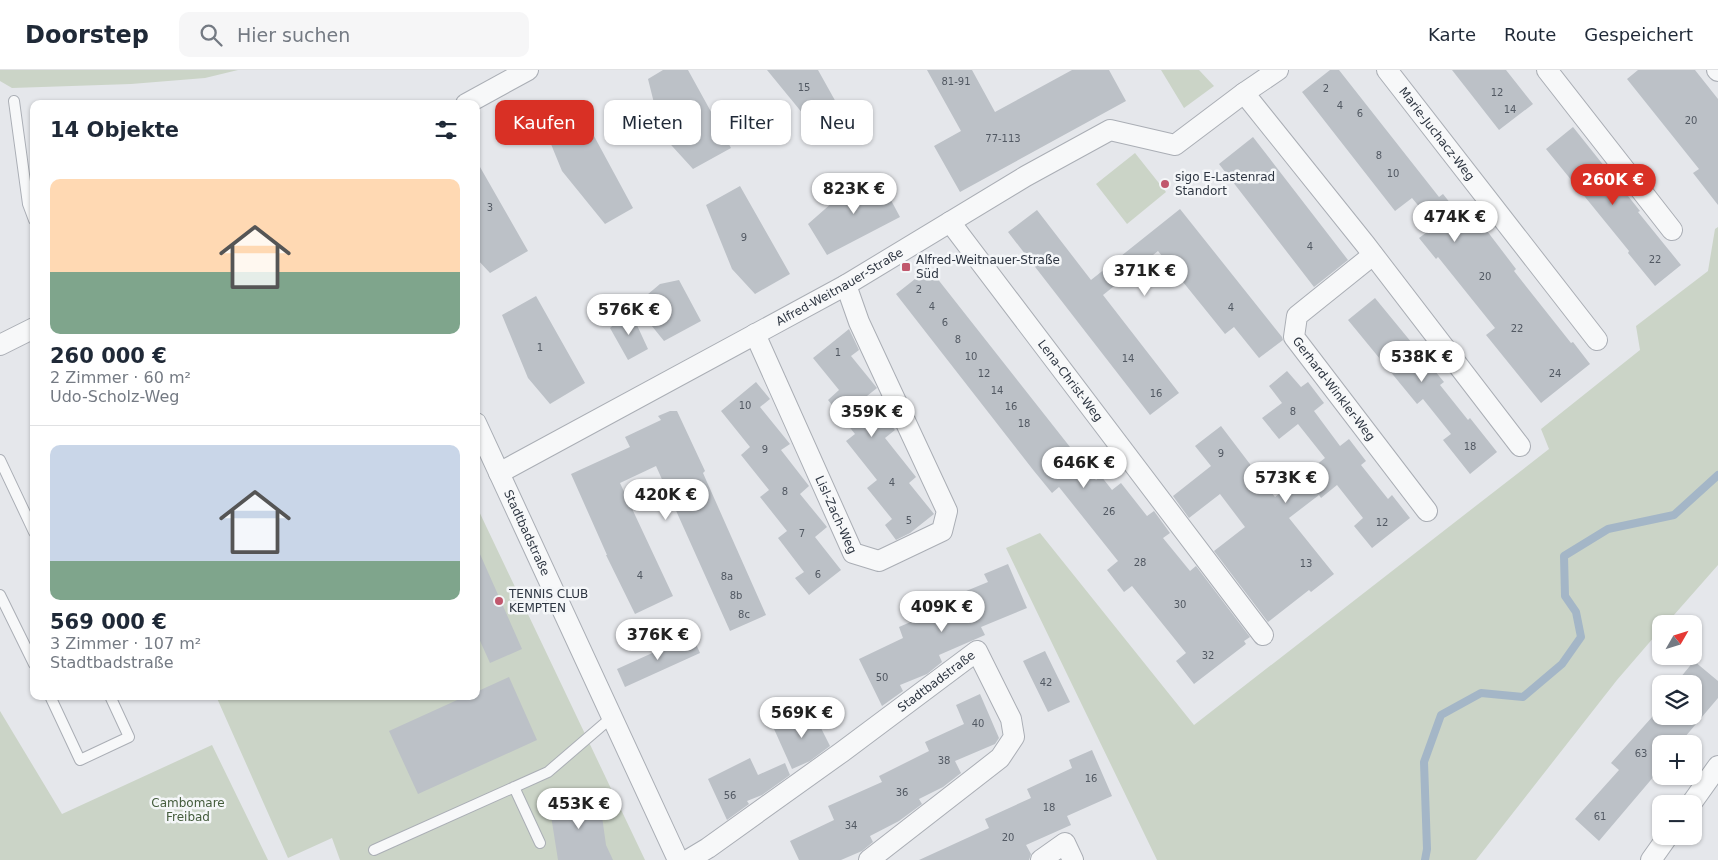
<!DOCTYPE html>
<html lang="de">
<meta charset="utf-8">
<style>
:root{--surface:#fff;--page:#f6f6f7;--text:#1f2937;--muted:#747a83;--line:#e0e1e3;--accent:#d93025}
body{margin:0;font-family:"DejaVu Sans",sans-serif;background:var(--page);color:var(--text);height:100vh;display:flex;flex-direction:column;font-size:19px;white-space:nowrap}
*{box-sizing:border-box;margin:0}
p{font-size:16px;color:var(--muted)}
.icon{flex:none;width:28px;height:28px;fill:none;stroke:currentColor;stroke-width:2;stroke-linecap:round;stroke-linejoin:round}
.map{position:relative;flex:1;overflow:hidden}
.panel{position:absolute;left:30px;top:30px;width:450px;height:600px;display:flex;flex-direction:column;background:var(--surface);border-radius:10px;box-shadow:0 1px 4px #0004}
.panel>*{flex:none}
.guide{position:absolute;left:495px;top:30px;width:475px;height:45px;display:flex;gap:10px}
.needle{width:32px;rotate:51deg}
.buttons{position:absolute;left:1652px;top:545px;display:grid;gap:10px}
.buttons a{display:grid;place-items:center;width:50px;height:50px;border-radius:10px;background:var(--surface);box-shadow:0 1px 4px #0004;font-size:25px}
.price{position:absolute;translate:-50% -42px;padding:0 11px;border-radius:18px;background:#fff;color:#222;font-size:16px;line-height:32px;filter:drop-shadow(0 1px 2px #0008)}
.price::after{content:'';position:absolute;left:50%;top:30px;width:15px;height:11px;margin-left:-8px;background:inherit;clip-path:polygon(0 0,100% 0,50% 100%)}
.price.active{background:var(--accent);color:#fff}
ul{padding:0;list-style:none}
li{display:grid;align-content:center;gap:10px;height:265px;padding:0 20px}
li+li{border-top:1px solid var(--line)}
li span{display:grid;place-items:center;height:155px;border-radius:10px;color:#555}
li>.icon{margin-inline-start:auto}
span .icon{width:90px;height:90px;fill:#fffc;stroke-width:1}
li b{font-size:21px}
h2{display:flex;justify-content:space-between;align-items:center;height:60px;padding:0 20px;font-size:21px}
.tag{padding:0 18px;border-radius:10px;background:var(--surface);box-shadow:0 1px 4px #0004;font-size:18px;line-height:45px}
.tag.active{background:var(--accent);color:#fff}
header{display:flex;align-items:center;gap:30px;box-sizing:border-box;height:70px;padding:0 25px;background:var(--surface);border-bottom:1px solid var(--line)}
header strong{font-size:24px}
nav{display:flex;gap:28px;margin-inline-start:auto;font-size:18px}
.search{width:350px;height:45px;background:var(--page);display:flex;align-items:center;gap:12px;box-sizing:border-box;padding:0 18px;border-radius:10px;color:var(--muted);font-size:19px}
.map>svg:first-child{display:block}
.green{fill:#cbd4c7}
.lines{fill:none;stroke-linecap:round;stroke-linejoin:round}
.stream{stroke:#a4b6c7;stroke-width:8}
.building{fill:#bcc1c7}
.service-casing{stroke:#aaaeb5;stroke-width:12}
.minor-casing{stroke:#aaaeb5;stroke-width:22}
.service{stroke:#f7f8f9;stroke-width:10}
.minor{stroke:#f7f8f9;stroke-width:20}
.poi-dot{fill:#c1586d;stroke:#f4f6f8;stroke-width:2}
.labels{text-anchor:middle;stroke-width:5;stroke-linejoin:round;paint-order:stroke}
.number-label{font-size:10px;fill:#525963}
.street-label{font-size:12px;fill:#2e3642;stroke:#f4f6f8}
.poi-label{font-size:12px;fill:#2e3642;stroke:#f4f6f8;text-anchor:start}
.park-label{font-size:12px;fill:#445c3c;stroke:#f4f6f8}
</style>
<header>
<strong>Doorstep</strong>
<div class="search"><svg class="icon" aria-label="search" viewBox="0 0 24 24"><circle cx="10" cy="10" r="6"/><path d="M15 15l6 6"/></svg>Hier suchen</div>
<nav><a>Karte</a><a>Route</a><a>Gespeichert</a></nav>
</header>
<div class="map">
<svg width="1718" height="790" viewBox="0 0 1718 790">
<rect width="100%" height="100%" fill="#e5e7eb"/>
<path class="green" d="M0,0H238L205,8L131,14L12,18L0,11Z
M1161,0H1199L1214,16L1184,38Z
M1135,83L1166,122L1127,154L1096,114Z
M1718,157V495L1666,554H1661V559L1617,610L1476,790H1157L1006,478L1040,463L1194,655L1549,379L1541,359L1640,280L1636,256L1708,201L1715,159Z
M476,435L645,790H340L332,768L288,788L216,626H476Z
M0,641L62,744L212,675L268,790H0Z"/>
<g class="lines">
<path class="stream" d="M1425,790L1427,779L1424,692L1441,645L1481,623L1523,627L1562,594L1581,567L1576,542L1565,526L1564,486L1608,459L1674,445L1718,405"/>
</g>
<path class="building" d="M663,0H688L731,78L693,99L662,65L648,9Z
M767,0H818L837,34L808,50Z
M927,0H972L995,42L1072,0H1109L1126,31L960,122L934,76L961,61Z
M1330,0H1339L1439,127L1443,124L1455,139L1465,132L1516,199L1514,201L1571,273L1573,272L1590,294L1541,333L1486,265L1495,258L1438,187L1436,189L1419,168L1435,156L1412,128L1395,141L1302,22Z
M1452,0H1506L1533,34L1499,60Z
M1638,0H1695L1718,29V135L1693,103L1699,99L1627,9Z
M581,42L633,138L605,154L562,101L546,62Z
M1573,57L1640,141L1638,142L1681,195L1655,216L1628,183L1629,181L1546,79Z
M1253,67L1348,190L1314,217L1219,94Z
M476,90L528,181L490,203L476,188Z
M878,106L900,147L827,185L808,154L858,110Z
M740,116L790,204L755,224L732,199L706,135Z
M1180,139L1282,267L1283,270L1259,288L1234,257L1225,264L1158,181L1103,225L1179,323L1150,345L1008,162L1037,140L1091,210Z
M929,198L1096,410L1101,406L1112,420L1121,413L1147,446L1154,441L1170,463L1163,468L1190,501L1196,496L1250,567L1244,571L1246,574L1194,614L1176,591L1186,583L1132,516L1124,522L1107,500L1118,491L1059,417L1052,423L1034,401L896,224Z
M679,210L701,251L664,271L635,235L660,214Z
M536,226L585,313L550,334L528,308L502,245Z
M1375,228L1444,312L1440,315L1468,350L1470,348L1497,382L1470,404L1443,370L1451,364L1423,329L1417,334L1348,250Z
M630,240L648,279L628,290L610,258Z
M849,259L859,280L851,286L877,318L867,326L895,360L885,368L916,407L909,413L934,444L910,463L896,470L885,455L892,449L867,418L877,410L846,371L855,364L828,330L839,320L813,288Z
M1287,301L1301,317L1308,312L1324,333L1314,341L1340,376L1349,369L1366,391L1361,395L1388,429L1392,425L1410,448L1372,478L1354,456L1363,448L1337,415L1321,428L1319,425L1289,448L1334,504L1311,522L1309,520L1268,552L1214,481L1245,457L1220,424L1189,448L1173,426L1211,396L1195,376L1221,356L1275,427L1325,388L1298,354L1279,369L1262,348L1282,333L1269,316Z
M756,312L770,329L760,337L790,374L781,380L809,416L800,424L827,457L815,467L841,500L809,525L795,508L804,502L778,468L787,461L760,427L769,420L741,385L750,377L721,341Z
M670,341H677L705,401L703,403L766,545L730,561L656,396L620,413L673,526L635,544L606,485H607L571,404L630,377L625,367L661,350L658,346Z
M476,475L522,579L490,593L476,562Z
M1008,494L1027,538L981,557L985,565L939,585L942,592L927,604L900,615L903,621L882,636L859,589L903,568L899,557L945,537L942,531L988,512L984,504Z
M692,565L700,583L625,617L617,599Z
M1045,581L1070,632L1048,642L1023,591Z
M1694,591L1718,611V628L1679,674H1661V698L1599,771L1575,749L1619,700L1611,693L1661,637V646H1694V614H1675Z
M509,607L537,670L418,724L389,661L466,626H476V622Z
M980,624L999,668L995,674L955,691L961,703L943,717L919,729L922,734L899,751L870,766L873,772L862,781L841,790H799L790,771L834,750L828,736L882,712L879,706L929,681L925,672L964,654L956,635Z
M811,638L830,676L810,691L792,699L774,659L788,652L787,650Z
M1092,680L1112,726L1067,746L1071,755L1026,775L1031,784L1029,790H919L989,758L985,749L1031,728L1027,719L1072,698L1069,690Z
M750,688L758,705L785,693L790,705L762,725L747,731L749,734L727,750L708,709Z
M599,725L606,775L613,790H558L549,733Z"/>
<g class="lines">
<g class="service-casing">
<path id="service" d="M14,31L28,134L34,150
M0,390L34,462
M0,525L34,594
M50,626L80,690L129,667L110,626
M514,717L540,773
M374,780L548,702L612,647"/>
</g>
<g class="minor-casing">
<g id="minor">
<path id="s1" d="M1387,0L1597,270"/>
<path d="M1547,0L1672,160"/>
<path d="M1717,0L1718,1"/>
<path d="M1244,23L1365,174L1520,376"/>
<path d="M466,34L528,0"/>
<path id="s2" d="M950,152L1263,565"/>
<path id="s3" d="M1373,185L1297,246L1294,267L1427,441"/>
<path id="s4" d="M755,264L853,483L879,491L942,461L947,441L859,252L846,215"/>
<path d="M0,275L34,258"/>
<path id="s5" d="M476,353L678,790"/>
<path id="s6" d="M499,403L846,215L1026,106L1110,60L1175,75L1244,23L1278,0"/>
<path d="M1691,734L1718,696"/>
<path id="s7" d="M688,790L708,778L842,682L977,581L1011,649L1014,667L1000,688L869,790"/>
<path d="M1041,790L1065,773L1073,790"/>
<path d="M1651,790L1668,766"/>
</g>
</g>
<use href="#service" class="service"/>
<use href="#minor" class="minor"/>
</g>
<g class="poi-dot">
<circle cx="1165" cy="114" r="5"/>
<rect x="901" y="192" width="10" height="10" rx="2.5"/>
<circle cx="499" cy="531" r="5"/>
</g>
<g class="labels">
<g class="number-label">
<text x="956" y="15">81-91</text>
<text x="804" y="21">15</text>
<text x="1326" y="22">2</text>
<text x="1497" y="26">12</text>
<text x="1340" y="39">4</text>
<text x="1510" y="43">14</text>
<text x="1360" y="47">6</text>
<text x="1691" y="54">20</text>
<text x="1003" y="72">77-113</text>
<text x="1379" y="89">8</text>
<text x="1393" y="107">10</text>
<text x="490" y="141">3</text>
<text x="744" y="171">9</text>
<text x="1310" y="180">4</text>
<text x="1655" y="193">22</text>
<text x="1485" y="210">20</text>
<text x="919" y="223">2</text>
<text x="932" y="240">4</text>
<text x="1231" y="241">4</text>
<text x="945" y="256">6</text>
<text x="1517" y="262">22</text>
<text x="958" y="273">8</text>
<text x="540" y="281">1</text>
<text x="838" y="286">1</text>
<text x="971" y="290">10</text>
<text x="1128" y="292">14</text>
<text x="984" y="307">12</text>
<text x="1555" y="307">24</text>
<text x="997" y="324">14</text>
<text x="1156" y="327">16</text>
<text x="745" y="339">10</text>
<text x="1011" y="340">16</text>
<text x="1293" y="345">8</text>
<text x="1024" y="357">18</text>
<text x="1470" y="380">18</text>
<text x="765" y="383">9</text>
<text x="1221" y="387">9</text>
<text x="892" y="416">4</text>
<text x="785" y="425">8</text>
<text x="1109" y="445">26</text>
<text x="909" y="454">5</text>
<text x="1382" y="456">12</text>
<text x="802" y="467">7</text>
<text x="1140" y="496">28</text>
<text x="1306" y="497">13</text>
<text x="818" y="508">6</text>
<text x="640" y="509">4</text>
<text x="727" y="510">8a</text>
<text x="736" y="529">8b</text>
<text x="1180" y="538">30</text>
<text x="744" y="548">8c</text>
<text x="1208" y="589">32</text>
<text x="882" y="611">50</text>
<text x="1046" y="616">42</text>
<text x="978" y="657">40</text>
<text x="1641" y="687">63</text>
<text x="944" y="694">38</text>
<text x="1091" y="712">16</text>
<text x="902" y="726">36</text>
<text x="730" y="729">56</text>
<text x="1049" y="741">18</text>
<text x="1600" y="750">61</text>
<text x="851" y="759">34</text>
<text x="1008" y="771">20</text>
</g>
<g class="street-label">
<text dy="4" stroke="none"><textPath href="#s1" startOffset="81">Marie-Juchacz-Weg</textPath></text>
<text dy="4" stroke="none"><textPath href="#s6" startOffset="388">Alfred-Weitnauer-Straße</textPath></text>
<text dy="4" stroke="none"><textPath href="#s2" startOffset="199">Lena-Christ-Weg</textPath></text>
<text dy="4" stroke="none"><textPath href="#s3" startOffset="184">Gerhard-Winkler-Weg</textPath></text>
<text dy="4" stroke="none"><textPath href="#s4" startOffset="198">Lisl-Zach-Weg</textPath></text>
<text dy="4" stroke="none"><textPath href="#s5" startOffset="121">Stadtbadstraße</textPath></text>
<text dy="4" stroke="none"><textPath href="#s7" startOffset="306">Stadtbadstraße</textPath></text>
</g>
<g class="poi-label">
<text x="1175" y="111">sigo E-Lastenrad<tspan x="1175" dy="14">Standort</tspan></text>
<text x="916" y="194">Alfred-Weitnauer-Straße<tspan x="916" dy="14">Süd</tspan></text>
<text x="509" y="528">TENNIS CLUB<tspan x="509" dy="14">KEMPTEN</tspan></text>
</g>
<g class="park-label">
<text x="188" y="737">Cambomare<tspan x="188" dy="14">Freibad</tspan></text>
</g>
</g>
</svg>
<div class="buttons">
<a><svg class="needle" viewBox="-14 -14 28 28"><path d="M0-13l5 13h-10z" fill="#e53935"/><path d="M0 13l5-13h-10z" fill="#747a83"/></svg></a>
<a><svg class="icon" aria-label="layers" viewBox="0 0 24 24"><path d="M12 4l9 5-9 5-9-5zM3 14l9 5 9-5"/></svg></a>
<a>+</a>
<a>−</a>
</div>
<b class="price active" style="left:1613px;top:136px">260K €</b>
<b class="price" style="left:854px;top:145px">823K €</b>
<b class="price" style="left:1455px;top:173px">474K €</b>
<b class="price" style="left:1145px;top:227px">371K €</b>
<b class="price" style="left:629px;top:266px">576K €</b>
<b class="price" style="left:1422px;top:313px">538K €</b>
<b class="price" style="left:872px;top:368px">359K €</b>
<b class="price" style="left:1084px;top:419px">646K €</b>
<b class="price" style="left:1286px;top:434px">573K €</b>
<b class="price" style="left:666px;top:451px">420K €</b>
<b class="price" style="left:942px;top:563px">409K €</b>
<b class="price" style="left:658px;top:591px">376K €</b>
<b class="price" style="left:802px;top:669px">569K €</b>
<b class="price" style="left:579px;top:760px">453K €</b>
<div class="guide">
<a class="tag active">Kaufen</a>
<a class="tag">Mieten</a>
<a class="tag">Filter</a>
<a class="tag">Neu</a>
</div>
<section class="panel">
<h2>14 Objekte<svg class="icon" aria-label="filters" viewBox="0 0 24 24"><path d="M4 7h16M4 17h16"/><circle cx="9" cy="7" r="2"/><circle cx="15" cy="17" r="2"/></svg></h2>
<ul>
<li><span style="background:linear-gradient(#ffd9b3 60%,#7fa58c 0)"><svg class="icon" aria-label="home" viewBox="0 0 24 24"><path d="M3 11l9-7 9 7M6 9v11h12V9"/></svg></span><div><b>260 000 €</b><p>2 Zimmer · 60 m²</p><p>Udo-Scholz-Weg</p></div></li>
<li><span style="background:linear-gradient(#c9d6e8 75%,#7fa58c 0)"><svg class="icon" aria-label="home" viewBox="0 0 24 24"><path d="M3 11l9-7 9 7M6 9v11h12V9"/></svg></span><div><b>569 000 €</b><p>3 Zimmer · 107 m²</p><p>Stadtbadstraße</p></div></li>
</ul>
</section>
</div>
